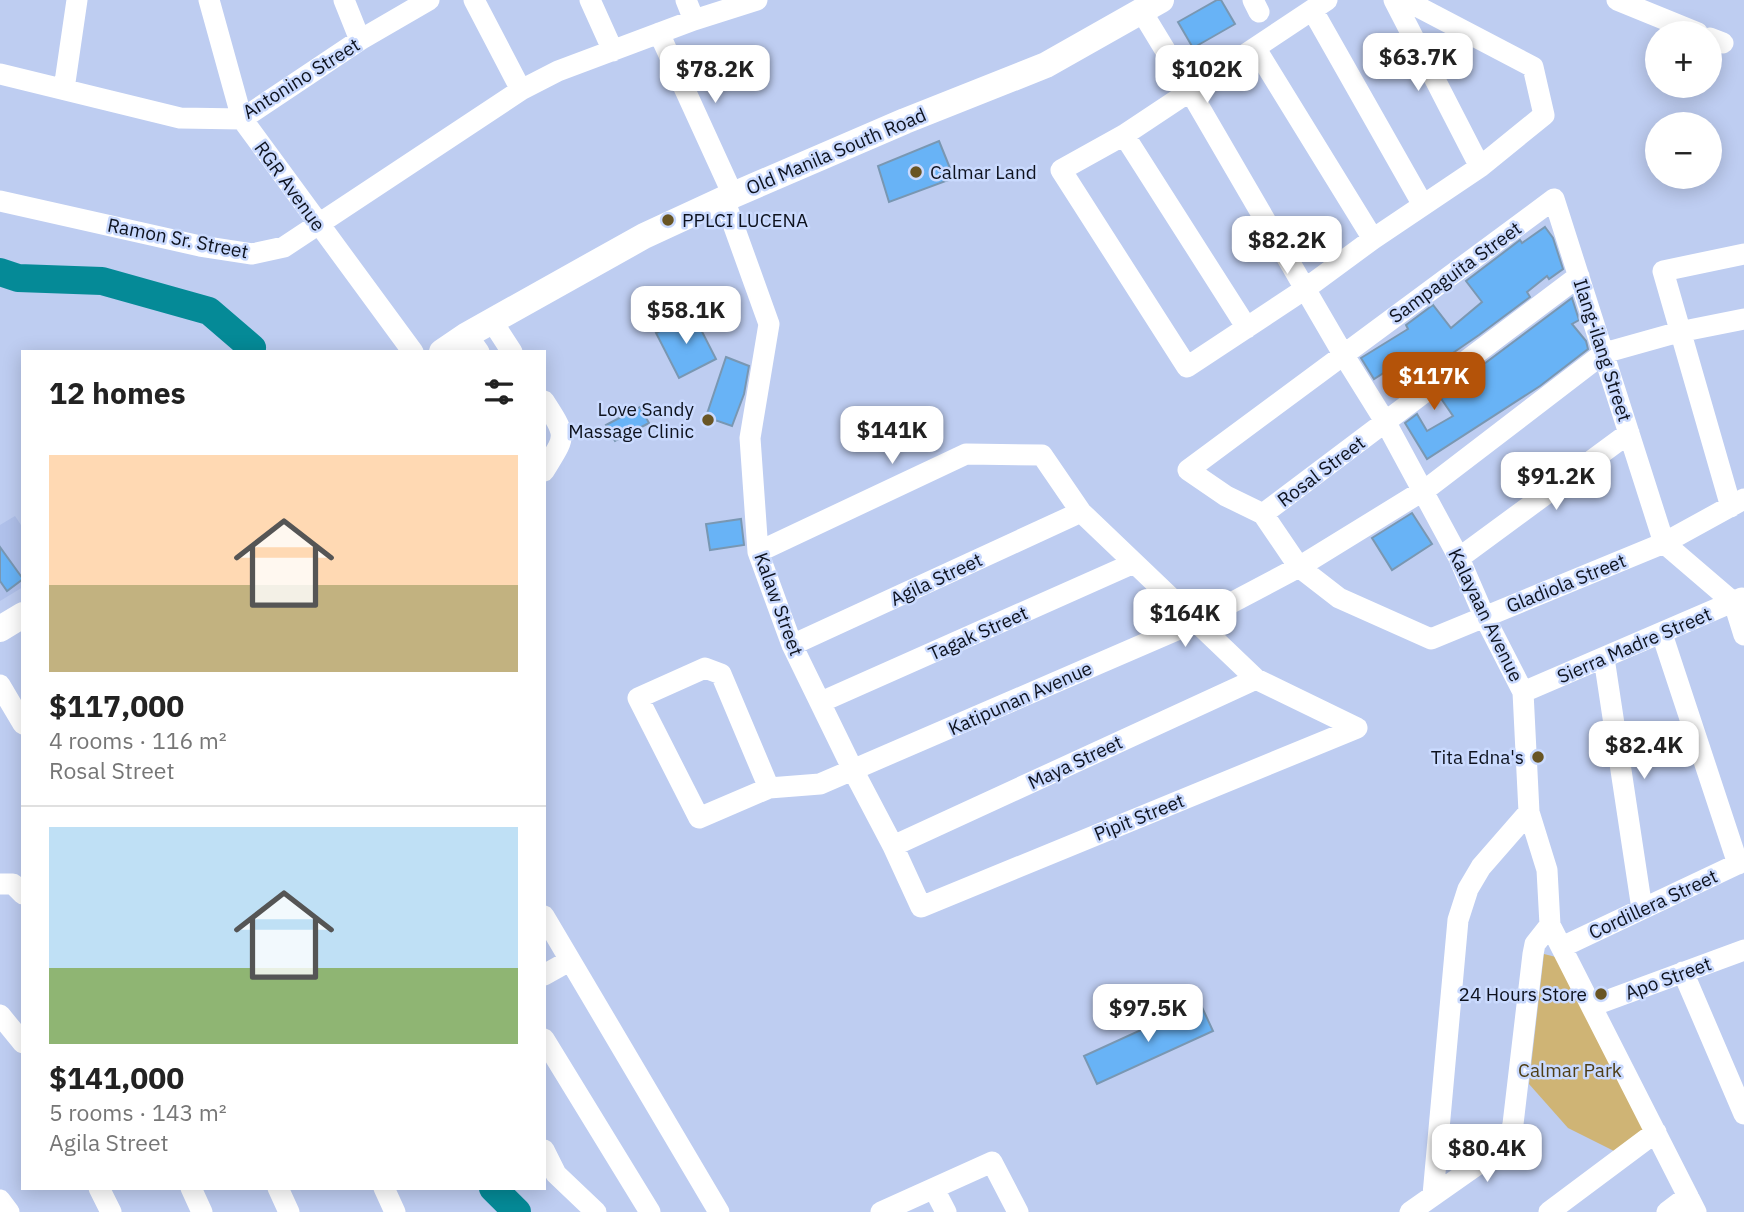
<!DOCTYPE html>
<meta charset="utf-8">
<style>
:root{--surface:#fff;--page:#f2f2f2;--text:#222;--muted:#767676;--line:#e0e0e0;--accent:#b45309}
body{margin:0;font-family:"IBM Plex Sans",sans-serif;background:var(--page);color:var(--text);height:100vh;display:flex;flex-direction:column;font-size:26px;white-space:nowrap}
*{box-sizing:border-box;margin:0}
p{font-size:23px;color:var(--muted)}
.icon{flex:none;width:38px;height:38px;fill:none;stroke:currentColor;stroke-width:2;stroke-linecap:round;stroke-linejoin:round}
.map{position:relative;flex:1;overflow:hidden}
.drawer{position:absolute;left:21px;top:350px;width:525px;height:840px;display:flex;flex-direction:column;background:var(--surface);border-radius:0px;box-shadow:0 4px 18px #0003}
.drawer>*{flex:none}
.buttons{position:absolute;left:1645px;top:21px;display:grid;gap:14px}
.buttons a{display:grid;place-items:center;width:77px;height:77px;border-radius:50%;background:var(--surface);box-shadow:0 4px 18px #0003;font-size:35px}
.price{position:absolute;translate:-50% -60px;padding:0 16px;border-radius:14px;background:#fff;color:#222;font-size:23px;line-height:46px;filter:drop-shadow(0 2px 4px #0008)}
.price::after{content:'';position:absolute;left:50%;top:42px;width:21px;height:16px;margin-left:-10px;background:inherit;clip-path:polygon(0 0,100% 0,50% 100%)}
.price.current{background:var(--accent);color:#fff}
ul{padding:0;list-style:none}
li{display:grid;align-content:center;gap:14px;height:371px;padding:0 28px}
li+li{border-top:2px solid var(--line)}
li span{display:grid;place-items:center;height:217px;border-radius:0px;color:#555}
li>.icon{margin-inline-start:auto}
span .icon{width:126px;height:126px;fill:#fffc;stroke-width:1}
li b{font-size:30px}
h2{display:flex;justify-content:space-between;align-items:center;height:84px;padding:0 28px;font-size:30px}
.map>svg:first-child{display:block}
.built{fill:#b0c1eb}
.green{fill:#cfb475}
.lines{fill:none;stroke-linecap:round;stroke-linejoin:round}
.river{stroke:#058a97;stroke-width:28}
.building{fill:#68b3f6;stroke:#7997b2;stroke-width:2}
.minor{stroke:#fff;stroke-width:21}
.major{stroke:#fff;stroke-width:26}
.poi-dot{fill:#695524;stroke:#cadafe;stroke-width:2.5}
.labels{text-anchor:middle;stroke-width:5;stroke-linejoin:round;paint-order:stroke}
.street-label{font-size:19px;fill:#0d121e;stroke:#cadafe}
.poi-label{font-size:19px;fill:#0d121e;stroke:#cadafe;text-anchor:end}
.park-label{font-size:19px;fill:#4d3d14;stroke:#cadafe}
</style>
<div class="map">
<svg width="1744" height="1212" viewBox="0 0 1744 1212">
<rect width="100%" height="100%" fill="#becdf1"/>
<path class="built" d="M15,516L23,528V587L0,601V525Z"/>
<path class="green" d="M1544,954L1556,957L1644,1129L1616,1152L1568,1128L1529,1084Z"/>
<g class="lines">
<path class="river" d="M0,272L18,278L102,281L209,311L252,348L251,352
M493,1188L517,1212"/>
</g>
<path class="building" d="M1217,0H1221L1235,24L1193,48L1178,22Z
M939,141L954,178L889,202L878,166Z
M1545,227L1553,238L1563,269L1549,279L1547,276L1527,292L1530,297L1479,335L1409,383L1396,365L1374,379L1361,358L1408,329L1406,325L1433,305L1451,328L1482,302L1466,281L1520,240L1522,243Z
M1572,298L1579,320L1572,324L1586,341L1588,349L1540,386L1427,459L1405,423L1417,414L1427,431L1453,416L1440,397Z
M693,314L716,359L679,378L656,333Z
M726,357L749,366L744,394L732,426L706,417Z
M640,407L649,423L615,441L606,425Z
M1412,513L1432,544L1392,570L1372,538Z
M741,519L744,545L710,550L706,524Z
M0,547L23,579L7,591L0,581Z
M1200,1003L1213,1031L1097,1084L1084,1056Z"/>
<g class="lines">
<path class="minor" d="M209,0L242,119L413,352
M344,0L360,40
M474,0L521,90
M590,0L613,51
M686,0L694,20
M1253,0L1259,12
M1327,0L1124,135L1061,170L1187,367L1305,289L1373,239L1480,167L1544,115L1533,67L1405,0
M1394,0L1480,167
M1617,0L1698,33
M1313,11L1423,205
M1142,12L1190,91L1343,354L1386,423L1459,558L1484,616L1523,692L1529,812L1547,870L1550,925L1696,1212
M659,33L733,195
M1710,38L1723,43
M1256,49L1373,239
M0,74L180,118L242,119L360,40L429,0
M64,89L77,0
M1124,135L1247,328
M724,199L769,324L750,438L758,552L792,645L853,770L893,846L921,907L1357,728
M0,201L200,246L252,254L284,247L521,90L558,71L694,20L757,0
M492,321L512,352
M467,335L479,352
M544,401C568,438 566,435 544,471
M1744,499L1664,543L1431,639L1339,598L1299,567L1263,514L1226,496L1188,470L1554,199L1664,543L1734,603L1744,635
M1731,507L1663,271L1744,254
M1263,514L1579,276
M758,552L966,454L1042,455L1081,512L1256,679L1357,728
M1459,558L1629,433
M1662,634L1738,864
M792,645L1081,512
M1604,658L1642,909
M0,685L23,724
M1523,692L1742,598
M821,702L1134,563
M769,788L721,674L705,668L638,698L699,818L769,788L820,784L1195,622L1299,567L1429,487L1604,353L1679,332L1744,319
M893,846L1256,679
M0,884H13L23,894
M544,916L719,1212
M1562,947L1744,861
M1683,972L1744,1114
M544,975L569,961
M1592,1006L1744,950
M0,1015L23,1043
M544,1039L650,1212
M544,1150L556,1174L596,1212
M99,1188L111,1212
M191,1188L202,1212
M278,1188L289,1212
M384,1188L395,1212
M934,1189L946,1212
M1433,1195L1458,920L1468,889L1481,867L1529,812
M0,1200L9,1212
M881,1212L992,1162L1018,1212
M1410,1212L1497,1151L1509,1140L1513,1124L1533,954L1535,944L1550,925
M1549,1212L1656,1132
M1667,1212L1688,1196"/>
<path class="major" d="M442,352L467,335L644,236L724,199L905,121L1046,65L1161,0
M0,629L23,615"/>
</g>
<g class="poi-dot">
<circle cx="916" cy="172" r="7"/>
<circle cx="668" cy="220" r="7"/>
<circle cx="708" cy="420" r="7"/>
<circle cx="1538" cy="757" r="7"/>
<circle cx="1601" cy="994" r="7"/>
</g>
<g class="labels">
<g class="street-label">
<text transform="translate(301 78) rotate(-32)" y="7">Antonino Street</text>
<text transform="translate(836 151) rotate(-23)" y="7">Old Manila South Road</text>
<text transform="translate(290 186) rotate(54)" y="7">RGR Avenue</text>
<text transform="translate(178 238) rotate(11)" y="7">Ramon Sr. Street</text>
<text transform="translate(1455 272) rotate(-36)" y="7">Sampaguita Street</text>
<text transform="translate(1603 350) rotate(72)" y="7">Ilang-ilang Street</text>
<text transform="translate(1321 471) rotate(-37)" y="7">Rosal Street</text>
<text transform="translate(936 579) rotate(-25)" y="7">Agila Street</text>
<text transform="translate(1566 583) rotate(-22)" y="7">Gladiola Street</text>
<text transform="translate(779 604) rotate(70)" y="7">Kalaw Street</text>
<text transform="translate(1486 615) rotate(64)" y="7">Kalayaan Avenue</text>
<text transform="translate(978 633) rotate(-24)" y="7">Tagak Street</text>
<text transform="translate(1634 645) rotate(-23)" y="7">Sierra Madre Street</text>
<text transform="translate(1020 698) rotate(-24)" y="7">Katipunan Avenue</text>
<text transform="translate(1075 762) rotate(-25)" y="7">Maya Street</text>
<text transform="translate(1139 817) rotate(-22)" y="7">Pipit Street</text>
<text transform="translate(1653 904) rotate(-25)" y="7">Cordillera Street</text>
<text transform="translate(1668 978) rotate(-20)" y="7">Apo Street</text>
</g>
<g class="poi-label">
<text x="930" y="179" text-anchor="start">Calmar Land</text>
<text x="682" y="227" text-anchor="start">PPLCI LUCENA</text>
<text x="694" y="416">Love Sandy<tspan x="694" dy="22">Massage Clinic</tspan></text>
<text x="1524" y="764">Tita Edna's</text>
<text x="1587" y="1001">24 Hours Store</text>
</g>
<g class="park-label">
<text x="1570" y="1077">Calmar Park</text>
</g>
</g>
</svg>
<div class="buttons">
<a>+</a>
<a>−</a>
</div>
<b class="price" style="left:1418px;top:93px">$63.7K</b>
<b class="price" style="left:715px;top:105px">$78.2K</b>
<b class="price" style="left:1207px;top:105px">$102K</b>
<b class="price" style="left:1287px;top:276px">$82.2K</b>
<b class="price" style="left:686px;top:346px">$58.1K</b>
<b class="price current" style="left:1434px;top:412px">$117K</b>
<b class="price" style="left:892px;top:466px">$141K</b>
<b class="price" style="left:1556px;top:512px">$91.2K</b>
<b class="price" style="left:1185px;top:649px">$164K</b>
<b class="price" style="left:1644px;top:781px">$82.4K</b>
<b class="price" style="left:1148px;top:1044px">$97.5K</b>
<b class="price" style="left:1487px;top:1184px">$80.4K</b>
<section class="drawer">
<h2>12 homes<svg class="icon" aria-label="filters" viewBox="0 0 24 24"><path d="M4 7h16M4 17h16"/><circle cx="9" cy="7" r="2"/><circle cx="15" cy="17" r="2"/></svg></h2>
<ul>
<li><span style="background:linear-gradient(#ffd9b3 60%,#c2b280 0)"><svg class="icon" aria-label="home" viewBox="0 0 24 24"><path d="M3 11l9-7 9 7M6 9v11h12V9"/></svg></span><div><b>$117,000</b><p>4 rooms · 116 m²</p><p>Rosal Street</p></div></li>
<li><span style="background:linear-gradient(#bfe0f5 65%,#8fb573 0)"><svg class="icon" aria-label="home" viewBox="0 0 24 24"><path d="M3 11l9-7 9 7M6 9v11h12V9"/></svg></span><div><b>$141,000</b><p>5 rooms · 143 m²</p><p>Agila Street</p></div></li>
</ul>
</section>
</div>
